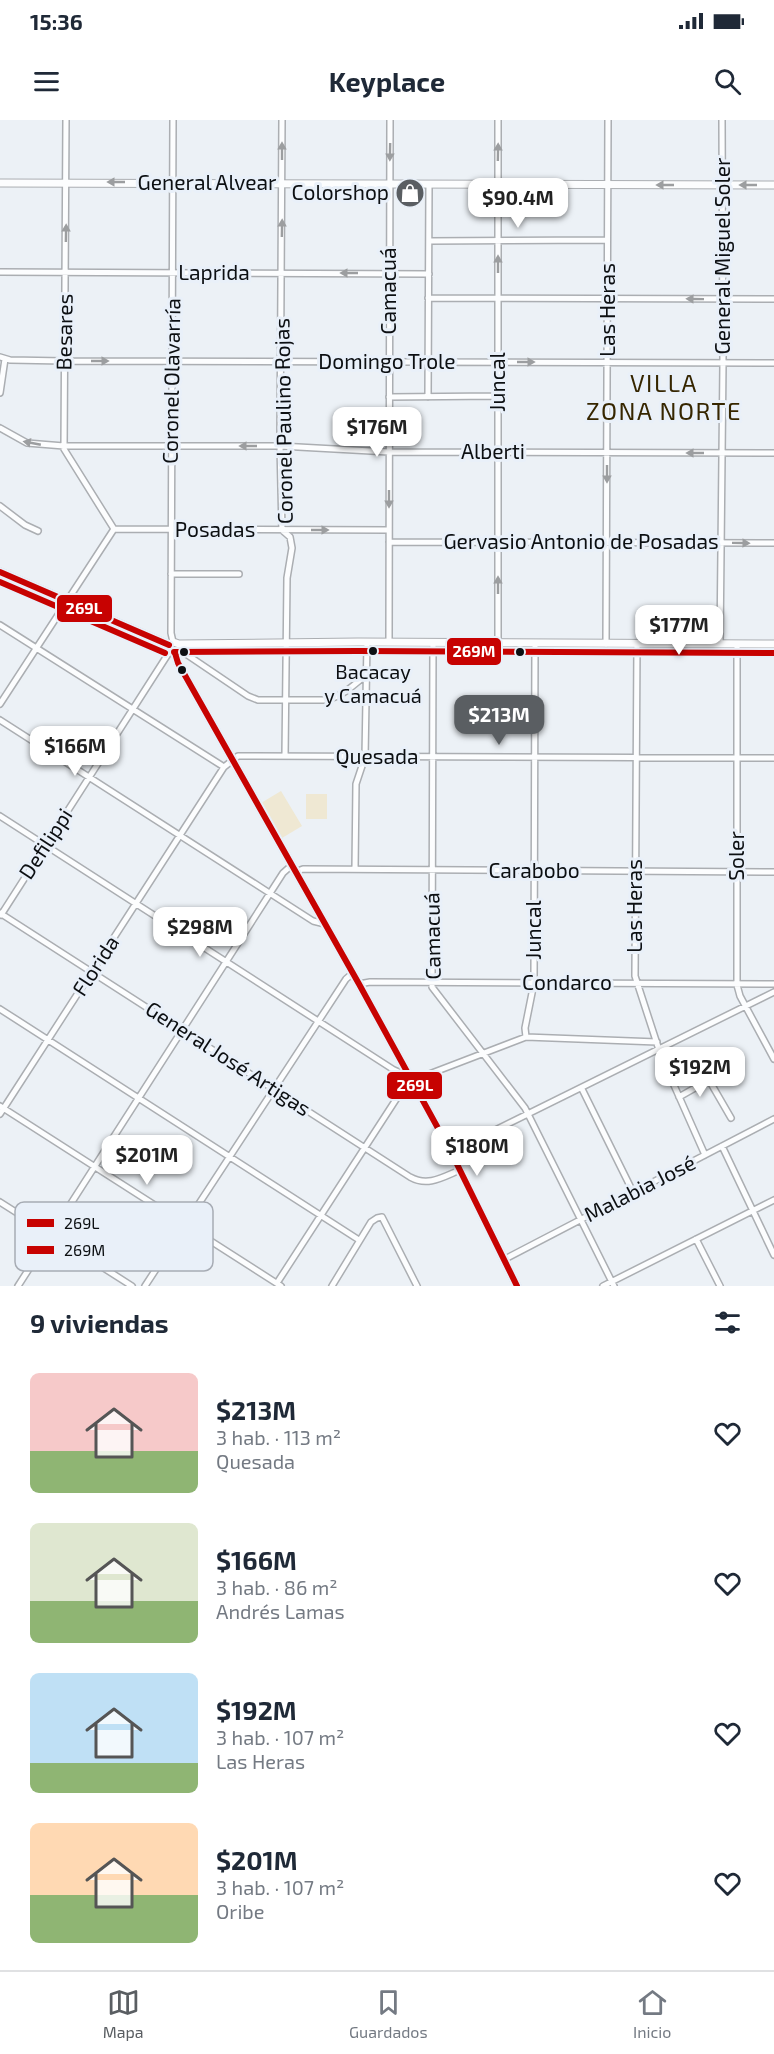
<!DOCTYPE html>
<html lang="es">
<meta charset="utf-8">
<style>
:root{--surface:#fff;--page:#f2f2f3;--text:#1f2937;--muted:#747a83;--line:#e0e1e3;--accent:#5a5e62}
body{margin:0;font-family:"Exo 2",sans-serif;background:var(--page);color:var(--text);height:100vh;display:flex;flex-direction:column;font-size:22px;white-space:nowrap}
*{box-sizing:border-box;margin:0}
p{font-size:20px;color:var(--muted)}
.icon{flex:none;width:33px;height:33px;fill:none;stroke:currentColor;stroke-width:2;stroke-linecap:round;stroke-linejoin:round}
.map{position:relative;height:1166px;overflow:hidden}
.details{display:flex;flex-direction:column;background:var(--surface);flex:1}
.details>*{flex:none}
.price{position:absolute;translate:-50% -51px;padding:0 14px;border-radius:12px;background:#fff;color:#222;font-size:20px;line-height:39px;filter:drop-shadow(0 2px 3px #0008)}
.price::after{content:'';position:absolute;left:50%;top:36px;width:18px;height:14px;margin-left:-9px;background:inherit;clip-path:polygon(0 0,100% 0,50% 100%)}
.price.selected{background:var(--accent);color:#fff}
ul{padding:0;list-style:none}
li{display:flex;align-items:center;gap:18px;height:150px;padding:0 30px}
li span{display:grid;place-items:center;flex:none;width:168px;height:120px;border-radius:9px;color:#555}
li>.icon{margin-inline-start:auto}
span .icon{width:72px;height:72px;fill:#fffc;stroke-width:1}
li b{font-size:26px}
h2{display:flex;justify-content:space-between;align-items:center;height:72px;padding:0 30px;font-size:26px}
.status{display:flex;justify-content:space-between;align-items:center;height:42px;padding:0 30px;background:var(--surface);direction:ltr}
.status svg{height:16px;fill:currentColor}
header{display:flex;justify-content:space-between;align-items:center;height:78px;padding:0 30px;background:var(--surface);font-size:27px;font-weight:700}
.tab-bar{display:flex;justify-content:space-around;align-items:center;height:84px;border-top:2px solid var(--line);background:var(--surface);font-size:16px;color:var(--muted)}
.tab-bar a{display:grid;justify-items:center;gap:3px}
.tab-bar .selected{color:var(--accent)}
.map>svg:first-child{display:block}
.green{fill:#efe8d3}
.lines{fill:none;stroke-linecap:round;stroke-linejoin:round}
.minor-casing{stroke:#abaeb2;stroke-width:8}
.tertiary-casing{stroke:#abaeb2;stroke-width:9}
.minor{stroke:#fcfdfe;stroke-width:5}
.tertiary{stroke:#fcfdfe;stroke-width:7}
.bus-1-casing{stroke:#e9f0f9;stroke-width:10}
.bus-2-casing{stroke:#e9f0f9;stroke-width:10}
.bus-1{stroke:#c70201;stroke-width:6}
.bus-2{stroke:#c70201;stroke-width:6}
.oneway{fill:#9c9ea0}
.bus-dot{fill:#0c0f12;stroke:#e9f0f9;stroke-width:2}
.labels{text-anchor:middle;stroke-width:6;stroke-linejoin:round;paint-order:stroke}
.bus-label{font-size:20px;fill:#0c0f12;stroke:#e9f0f9}
.street-label{font-size:21px;fill:#0c0f12;stroke:#e9f0f9}
.poi-label{font-size:21px;fill:#0c0f12;stroke:#e9f0f9;text-anchor:end}
.quarter-label{font-size:24px;letter-spacing:1.5px;fill:#362600;stroke:#e9f0f9}
.key{fill:#e9f0f9;stroke:#a7acb4;stroke-width:1.5}
.key-label{font-size:16px;fill:#0c0f12}
.line-badge{stroke:#e9f0f9;stroke-width:2}
.badge-label{font-size:16px;text-anchor:middle;font-weight:bold;fill:#fff}
</style>
<div class="status"><b>15:36</b><svg viewBox="0 0 49 12"><path d="M0 12V9h3v3zM5 12V6h3v6zM10 12V3h3v9zM15 12V0h3v12zM26 1h20v11H26zM47 4h2v5h-2z"/></svg></div>
<header><svg class="icon" aria-label="menu" viewBox="0 0 24 24"><path d="M4 6h16M4 12h16M4 18h16"/></svg>Keyplace<svg class="icon" aria-label="search" viewBox="0 0 24 24"><circle cx="10" cy="10" r="6"/><path d="M15 15l6 6"/></svg></header>
<div class="map">
<svg width="774" height="1166" viewBox="0 0 774 1166">
<rect width="100%" height="100%" fill="#ecf1f6"/>
<path class="green" d="M281,671L302,706L282,718L261,683Z
M306,674H327V699H306Z"/>
<g class="lines">
<g class="minor-casing">
<path id="minor" d="M66,0L64,329L114,409
M173,0L171,513L173,522
M282,0L280,326L282,410L290,417L292,428L287,458L285,636
M429,121L607,120
M0,152L429,154
M428,178L774,179
M0,237L10,240L64,241L774,243
M0,273L5,239
M389,277L498,276
M428,277L429,64
M0,308L27,323L64,326H280L389,332L774,333
M0,386L25,405L38,411
M114,409L389,410
M389,422L774,423
M171,454H239
M0,505L224,647
M389,522L390,0
M433,522L432,867L525,988L614,1166
M498,523V0
M606,524L608,0
M637,524L635,856L661,936L705,1035
M720,524L723,243L722,0
M737,524V865L740,876L774,939
M180,530L248,576L258,580H326C343,576 354,565 367,554
M0,584L114,409
M0,600L271,774L313,801L325,804
M0,696L394,950L401,953H407
M355,749L356,664L365,637L367,522
M295,752L303,749L774,752
M0,793L410,1057C428,1067 443,1057 460,1050
M1,795L170,531
M359,864L370,862L774,864
M0,889L359,1120
M526,917L525,908L534,863L535,523
M700,933L708,949L709,960L731,998
M582,969L633,1072
M679,977L709,960
M0,986L281,1166
M0,994L224,647L238,636L774,638
M722,1026L774,1135
M451,1032L774,872
M0,1082L132,1166
M696,1119L720,1166
M505,1139L774,999
M277,1163L406,964L411,961L526,917L657,922
M18,1166L283,753L292,745
M145,1166L346,859L353,853
M332,1166L371,1102L377,1098L382,1097L417,1166
M603,1166L774,1080"/>
</g>
<g class="tertiary-casing">
<path id="tertiary" d="M0,63L774,65
M0,452L169,525
M169,525L173,522L179,524L358,522L774,524
M175,533L178,543L359,864L451,1032L517,1166"/>
</g>
<use href="#minor" class="minor"/>
<use href="#tertiary" class="tertiary"/>
<g class="bus-1-casing">
<path id="bus-1" d="M0,452L169,525
M175,533L178,543L359,864L451,1032L517,1166"/>
</g>
<g class="bus-2-casing">
<path id="bus-2" d="M0,462L165,533
M174,532L358,531L774,533"/>
</g>
<use href="#bus-1" class="bus-1"/>
<use href="#bus-2" class="bus-2"/>
</g>
<defs><path id="oneway-solid" d="M-6-.8H1V-3.2L6.5 0L1 3.2V.8H-6Z" transform="scale(1.5)"/></defs>
<g class="oneway">
<use href="#oneway-solid" transform="translate(282 31) rotate(-90)"/>
<use href="#oneway-solid" transform="translate(390 32) rotate(91)"/>
<use href="#oneway-solid" transform="translate(498 32) rotate(-89)"/>
<use href="#oneway-solid" transform="translate(116 62) rotate(-180)"/>
<use href="#oneway-solid" transform="translate(665 65) rotate(-180)"/>
<use href="#oneway-solid" transform="translate(748 65) rotate(-180)"/>
<use href="#oneway-solid" transform="translate(282 108) rotate(-89)"/>
<use href="#oneway-solid" transform="translate(66 113) rotate(-89)"/>
<use href="#oneway-solid" transform="translate(498 144) rotate(-90)"/>
<use href="#oneway-solid" transform="translate(349 153) rotate(-180)"/>
<use href="#oneway-solid" transform="translate(695 179) rotate(-179)"/>
<use href="#oneway-solid" transform="translate(100 241)"/>
<use href="#oneway-solid" transform="translate(526 242)"/>
<use href="#oneway-solid" transform="translate(32 323) rotate(-169)"/>
<use href="#oneway-solid" transform="translate(248 326) rotate(-180)"/>
<use href="#oneway-solid" transform="translate(695 333) rotate(-180)"/>
<use href="#oneway-solid" transform="translate(607 354) rotate(90)"/>
<use href="#oneway-solid" transform="translate(389 379) rotate(90)"/>
<use href="#oneway-solid" transform="translate(320 410)"/>
<use href="#oneway-solid" transform="translate(741 423) rotate(1)"/>
<use href="#oneway-solid" transform="translate(498 465) rotate(-90)"/>
</g>
<defs>
<g id="shop-disc" transform="scale(1.5)"><circle r="9.5" fill="#5a5e62" stroke="#e9f0f9"/><path d="M-5-2.5h2.3a2.7 3.5 0 0 1 5.4 0H5L5.5 6h-11ZM-1.5-2.5h3a1.5 2.3 0 0 0-3 0Z" fill="#fff"/></g>
</defs>
<g fill-rule="evenodd">
<use href="#shop-disc" x="410" y="73"/>
</g>
<g class="bus-dot">
<circle cx="373" cy="531" r="5"/>
<circle cx="184" cy="532" r="5"/>
<circle cx="520" cy="532" r="5"/>
<circle cx="182" cy="550" r="5"/>
</g>
<g class="labels">
<g class="bus-label">
<text x="373" y="559">Bacacay<tspan x="373" dy="24">y Camacuá</tspan></text>
</g>
<g class="street-label">
<text x="207" y="70">General Alvear</text>
<text transform="translate(723 136) rotate(-90)" y="7">General Miguel Soler</text>
<text x="214" y="160">Laprida</text>
<text transform="translate(389 171) rotate(-90)" y="7">Camacuá</text>
<text transform="translate(608 190) rotate(-90)" y="7">Las Heras</text>
<text transform="translate(65 212) rotate(-89)" y="7">Besares</text>
<text x="387" y="249">Domingo Trole</text>
<text transform="translate(172 261) rotate(-89)" y="7">Coronel Olavarría</text>
<text transform="translate(498 262) rotate(-90)" y="7">Juncal</text>
<text transform="translate(284 301) rotate(-91)" y="7">Coronel Paulino Rojas</text>
<text x="493" y="339">Alberti</text>
<text x="215" y="417">Posadas</text>
<text x="581" y="429">Gervasio Antonio de Posadas</text>
<text x="377" y="644">Quesada</text>
<text transform="translate(46 724) rotate(-57)" y="7">Defilippi</text>
<text transform="translate(737 736) rotate(-90)" y="7">Soler</text>
<text x="534" y="758">Carabobo</text>
<text transform="translate(635 786) rotate(-90)" y="7">Las Heras</text>
<text transform="translate(534 810) rotate(-90)" y="7">Juncal</text>
<text transform="translate(433 816) rotate(-91)" y="7">Camacuá</text>
<text transform="translate(96 846) rotate(-57)" y="7">Florida</text>
<text x="567" y="870">Condarco</text>
<text transform="translate(228 939) rotate(33)" y="7">General José Artigas</text>
<text transform="translate(640 1069) rotate(-27)" y="7">Malabia José</text>
</g>
<g class="poi-label">
<text x="389" y="80">Colorshop</text>
</g>
<g class="quarter-label">
<text x="664" y="272">VILLA<tspan x="664" dy="28">ZONA NORTE</tspan></text>
</g>
</g>
<rect x="15" y="1082" width="198" height="69" rx="9" class="key"/>
<rect x="27" y="1099" width="27" height="8" fill="#c70201"/>
<rect x="27" y="1126" width="27" height="8" fill="#c70201"/>
<g class="key-label">
<text x="64" y="1109">269L</text>
<text x="64" y="1136">269M</text>
</g>
<g class="line-badge">
<rect x="56" y="474" width="57" height="29" rx="6" fill="#c70201"/>
<rect x="446" y="517" width="56" height="29" rx="6" fill="#c70201"/>
<rect x="386" y="951" width="57" height="29" rx="6" fill="#c70201"/>
</g>
<g class="badge-label">
<text x="84" y="494">269L</text>
<text x="474" y="537">269M</text>
<text x="415" y="971">269L</text>
</g>
</svg>
<b class="price" style="left:518px;top:109px">$90.4M</b>
<b class="price" style="left:377px;top:338px">$176M</b>
<b class="price" style="left:679px;top:536px">$177M</b>
<b class="price selected" style="left:499px;top:626px">$213M</b>
<b class="price" style="left:75px;top:657px">$166M</b>
<b class="price" style="left:200px;top:838px">$298M</b>
<b class="price" style="left:700px;top:978px">$192M</b>
<b class="price" style="left:477px;top:1057px">$180M</b>
<b class="price" style="left:147px;top:1066px">$201M</b>
</div>
<section class="details">
<h2>9 viviendas<svg class="icon" aria-label="filters" viewBox="0 0 24 24"><path d="M4 7h16M4 17h16"/><circle cx="9" cy="7" r="2"/><circle cx="15" cy="17" r="2"/></svg></h2>
<ul>
<li><span style="background:linear-gradient(#f6c9c9 65%,#8fb573 0)"><svg class="icon" aria-label="home" viewBox="0 0 24 24"><path d="M3 11l9-7 9 7M6 9v11h12V9"/></svg></span><div><b>$213M</b><p>3 hab. · 113 m²</p><p>Quesada</p></div><svg class="icon" aria-label="heart" viewBox="0 0 24 24"><path d="M12 20l-8-8c-3-5 5-10 8-4 3-6 11-1 8 4z"/></svg></li>
<li><span style="background:linear-gradient(#dfe7d0 65%,#8fb573 0)"><svg class="icon" aria-label="home" viewBox="0 0 24 24"><path d="M3 11l9-7 9 7M6 9v11h12V9"/></svg></span><div><b>$166M</b><p>3 hab. · 86 m²</p><p>Andrés Lamas</p></div><svg class="icon" aria-label="heart" viewBox="0 0 24 24"><path d="M12 20l-8-8c-3-5 5-10 8-4 3-6 11-1 8 4z"/></svg></li>
<li><span style="background:linear-gradient(#bfe0f5 75%,#8fb573 0)"><svg class="icon" aria-label="home" viewBox="0 0 24 24"><path d="M3 11l9-7 9 7M6 9v11h12V9"/></svg></span><div><b>$192M</b><p>3 hab. · 107 m²</p><p>Las Heras</p></div><svg class="icon" aria-label="heart" viewBox="0 0 24 24"><path d="M12 20l-8-8c-3-5 5-10 8-4 3-6 11-1 8 4z"/></svg></li>
<li><span style="background:linear-gradient(#ffd9b3 60%,#8fb573 0)"><svg class="icon" aria-label="home" viewBox="0 0 24 24"><path d="M3 11l9-7 9 7M6 9v11h12V9"/></svg></span><div><b>$201M</b><p>3 hab. · 107 m²</p><p>Oribe</p></div><svg class="icon" aria-label="heart" viewBox="0 0 24 24"><path d="M12 20l-8-8c-3-5 5-10 8-4 3-6 11-1 8 4z"/></svg></li>
</ul>
</section>
<nav class="tab-bar">
<a class="selected"><svg class="icon" aria-label="map" viewBox="0 0 24 24"><path d="M3 6l6-2 6 2 6-2v14l-6 2-6-2-6 2zM9 4v14M15 6v14"/></svg>Mapa</a>
<a><svg class="icon" aria-label="saved" viewBox="0 0 24 24"><path d="M7 4h10v16l-5-4-5 4z"/></svg>Guardados</a>
<a><svg class="icon" aria-label="home" viewBox="0 0 24 24"><path d="M3 11l9-7 9 7M6 9v11h12V9"/></svg>Inicio</a>
</nav>
